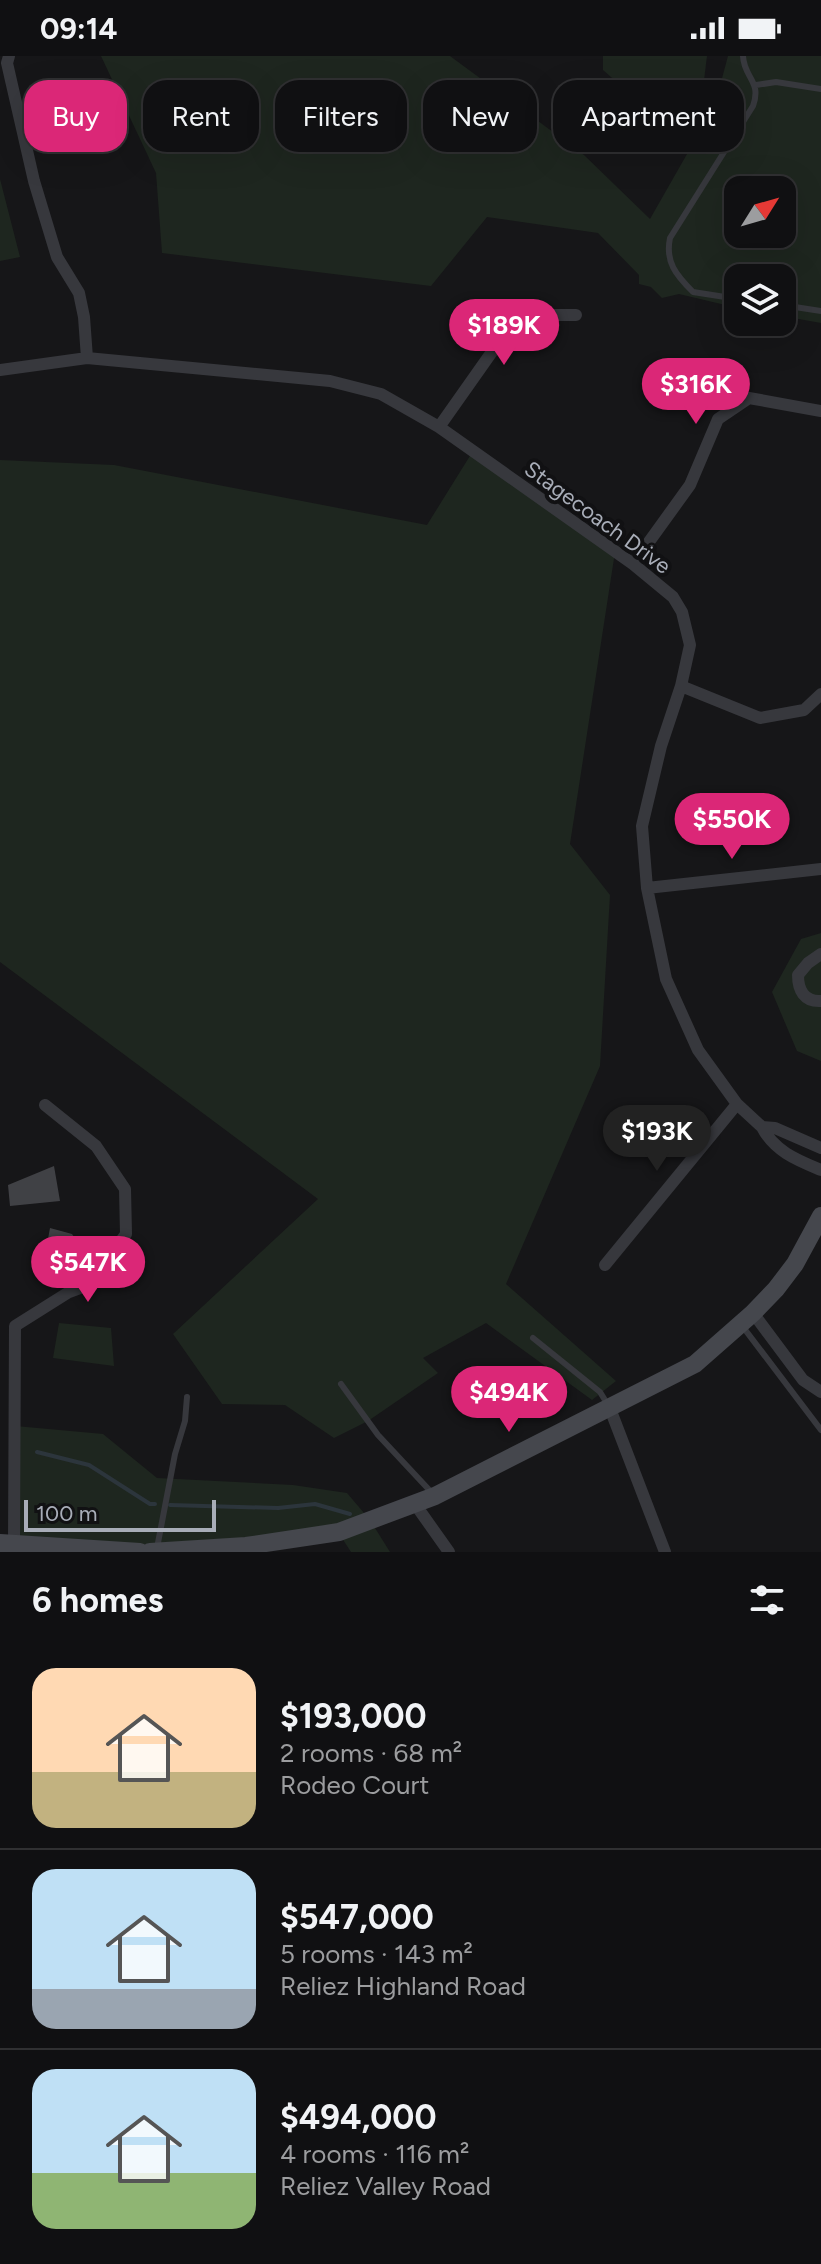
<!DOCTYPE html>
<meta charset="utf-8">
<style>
:root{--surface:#101012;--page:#19191b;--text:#f1f3f6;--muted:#9c9d9f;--line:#303032;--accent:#db2777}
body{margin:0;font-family:Figtree,sans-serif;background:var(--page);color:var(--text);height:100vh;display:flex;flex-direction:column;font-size:30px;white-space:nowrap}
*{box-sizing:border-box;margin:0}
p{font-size:26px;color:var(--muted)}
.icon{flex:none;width:44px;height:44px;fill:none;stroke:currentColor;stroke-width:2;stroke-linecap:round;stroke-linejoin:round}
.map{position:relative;height:1496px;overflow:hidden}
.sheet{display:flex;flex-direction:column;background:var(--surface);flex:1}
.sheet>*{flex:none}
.guide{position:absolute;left:24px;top:24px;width:774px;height:72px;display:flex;gap:16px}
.needle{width:52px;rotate:53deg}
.controls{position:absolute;left:724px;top:120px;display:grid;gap:16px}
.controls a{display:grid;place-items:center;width:72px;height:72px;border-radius:16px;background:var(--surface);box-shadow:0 8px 32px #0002,0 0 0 2px var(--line);font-size:40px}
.scale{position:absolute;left:24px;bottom:20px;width:192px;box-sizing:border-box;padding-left:8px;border:4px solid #a8adb8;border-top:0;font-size:22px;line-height:28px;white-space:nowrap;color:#a8adb8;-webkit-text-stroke:6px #111113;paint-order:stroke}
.price{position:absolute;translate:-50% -68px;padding:0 18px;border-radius:28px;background:var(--accent);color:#fff;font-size:26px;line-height:52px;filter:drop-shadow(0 2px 4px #0008)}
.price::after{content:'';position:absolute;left:50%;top:48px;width:24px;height:18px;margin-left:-12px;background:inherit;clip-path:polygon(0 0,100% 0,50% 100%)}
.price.current{background:#222;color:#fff}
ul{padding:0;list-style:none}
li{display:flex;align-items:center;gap:24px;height:200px;padding:0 32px}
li+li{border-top:2px solid var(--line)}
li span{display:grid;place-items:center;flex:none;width:224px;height:160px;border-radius:24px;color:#555}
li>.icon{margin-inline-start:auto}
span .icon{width:96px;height:96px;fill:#fffc;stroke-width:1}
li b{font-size:34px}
h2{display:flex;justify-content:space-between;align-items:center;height:96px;padding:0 32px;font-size:34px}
.pill{padding:0 28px;border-radius:24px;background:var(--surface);box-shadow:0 8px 32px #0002,0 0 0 2px var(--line);font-size:28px;line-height:72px}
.pill.current{background:var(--accent);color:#fff}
.status{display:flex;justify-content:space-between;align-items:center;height:56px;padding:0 40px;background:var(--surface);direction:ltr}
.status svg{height:22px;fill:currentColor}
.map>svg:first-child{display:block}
.green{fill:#1e261f;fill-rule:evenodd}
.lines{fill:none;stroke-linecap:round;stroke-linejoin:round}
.stream{stroke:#2c353c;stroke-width:4}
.building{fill:#404145}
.lane{stroke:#37383d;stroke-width:6}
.street{stroke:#37383d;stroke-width:12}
.secondary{stroke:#45474d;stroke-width:18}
.labels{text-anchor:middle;stroke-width:8;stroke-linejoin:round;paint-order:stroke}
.street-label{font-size:22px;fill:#a8adb8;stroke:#111113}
</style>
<div class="status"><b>09:14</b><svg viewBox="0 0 49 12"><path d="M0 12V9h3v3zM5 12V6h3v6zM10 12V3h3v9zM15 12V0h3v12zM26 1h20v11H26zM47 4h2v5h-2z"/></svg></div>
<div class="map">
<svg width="821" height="1496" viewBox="0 0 821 1496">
<rect width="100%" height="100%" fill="#161618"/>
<path class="green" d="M101,0H450L584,99L650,163L691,91L603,14V0H707L697,81L714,52L728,0H821V267L782,260V222H738V252L679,238L662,242L651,231L639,228V219L598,177L487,161L431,230L162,197L156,117ZM738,134H782V178H738Z
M0,123L20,201L0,205Z
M473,395L615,496L570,788L610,839L600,1010L506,1228L616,1325L592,1344L486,1267L423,1302L438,1317L368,1365L334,1382L285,1349L222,1348L173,1278L318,1143L0,906V404L114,409L427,469Z
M821,877V1005L797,995L772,936L801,883Z
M59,1267L111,1272L114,1310L53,1302Z
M15,1370L103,1378L157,1422L293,1429L347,1437L370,1464L390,1496H351L338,1476L246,1490L14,1487Z"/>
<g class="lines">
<path class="stream" d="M37,1396L89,1409L150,1448H155
M170,1449L278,1452L315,1448L350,1458"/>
</g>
<path class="building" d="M54,1110L60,1145L10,1150L8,1129Z
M50,1172L72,1178L87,1200L46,1194Z"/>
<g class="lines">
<path class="lane" d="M756,29L776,26L821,33
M738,243L693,236C676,219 665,206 670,182L753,50C762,25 744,22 743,0
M782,249L821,255
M743,1271L821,1374
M533,1282L600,1336L608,1349
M341,1328L378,1379L433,1438
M157,1492L175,1398L185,1365L187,1341"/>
<path class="street" d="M9,0L7,7L34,125L57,201L79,237L84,261L87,302
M0,314L87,302L330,325L381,338L439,371L633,508L673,541L682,556L690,589L681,630L661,690L642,770L647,832L666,923L698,994L737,1048L762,1071
M439,371L506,276L537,259H576
M633,508L690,429L718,363L749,342L821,355
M681,630L760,662L804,654L821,638
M647,832L821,813
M821,898L808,907L798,919C798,934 804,946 821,945
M821,1092L775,1072L762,1071C774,1095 797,1104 821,1114
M605,1209L737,1048
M753,1257L803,1324L821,1336
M609,1350L665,1496
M415,1448L449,1496
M14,1487L15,1270L69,1236L88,1229L126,1178L125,1133L96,1090L45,1049"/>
<path class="secondary" d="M0,1487L140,1496
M150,1496L246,1490L339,1476L435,1440L695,1308L753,1257L776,1233L795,1208L821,1160"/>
</g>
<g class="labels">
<g class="street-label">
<text transform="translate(598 461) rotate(36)" y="8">Stagecoach Drive</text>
</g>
</g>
</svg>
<div class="controls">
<a><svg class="needle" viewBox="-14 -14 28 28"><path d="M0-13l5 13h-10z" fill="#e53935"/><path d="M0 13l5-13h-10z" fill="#9c9d9f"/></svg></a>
<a><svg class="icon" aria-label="layers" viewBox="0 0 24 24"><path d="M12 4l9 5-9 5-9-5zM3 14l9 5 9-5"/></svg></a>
</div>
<div class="scale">100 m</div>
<b class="price" style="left:504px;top:311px">$189K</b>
<b class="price" style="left:696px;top:370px">$316K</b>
<b class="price" style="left:732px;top:805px">$550K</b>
<b class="price current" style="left:657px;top:1117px">$193K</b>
<b class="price" style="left:88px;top:1248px">$547K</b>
<b class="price" style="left:509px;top:1378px">$494K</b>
<div class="guide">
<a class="pill current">Buy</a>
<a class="pill">Rent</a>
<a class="pill">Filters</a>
<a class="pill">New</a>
<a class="pill">Apartment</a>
</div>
</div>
<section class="sheet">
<h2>6 homes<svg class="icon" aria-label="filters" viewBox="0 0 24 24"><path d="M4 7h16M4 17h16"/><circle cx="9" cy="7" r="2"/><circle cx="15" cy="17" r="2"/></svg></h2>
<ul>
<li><span style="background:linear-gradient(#ffd9b3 65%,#c2b280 0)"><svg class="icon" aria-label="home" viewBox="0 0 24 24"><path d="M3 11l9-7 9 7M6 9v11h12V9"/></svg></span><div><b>$193,000</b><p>2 rooms · 68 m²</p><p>Rodeo Court</p></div></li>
<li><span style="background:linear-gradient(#bfe0f5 75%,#9aa5b1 0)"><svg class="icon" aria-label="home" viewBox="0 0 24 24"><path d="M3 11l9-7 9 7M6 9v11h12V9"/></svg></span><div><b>$547,000</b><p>5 rooms · 143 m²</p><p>Reliez Highland Road</p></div></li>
<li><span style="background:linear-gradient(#bfe0f5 65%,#8fb573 0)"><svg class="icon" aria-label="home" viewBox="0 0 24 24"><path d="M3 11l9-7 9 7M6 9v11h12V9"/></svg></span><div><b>$494,000</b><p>4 rooms · 116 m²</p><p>Reliez Valley Road</p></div></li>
</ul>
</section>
